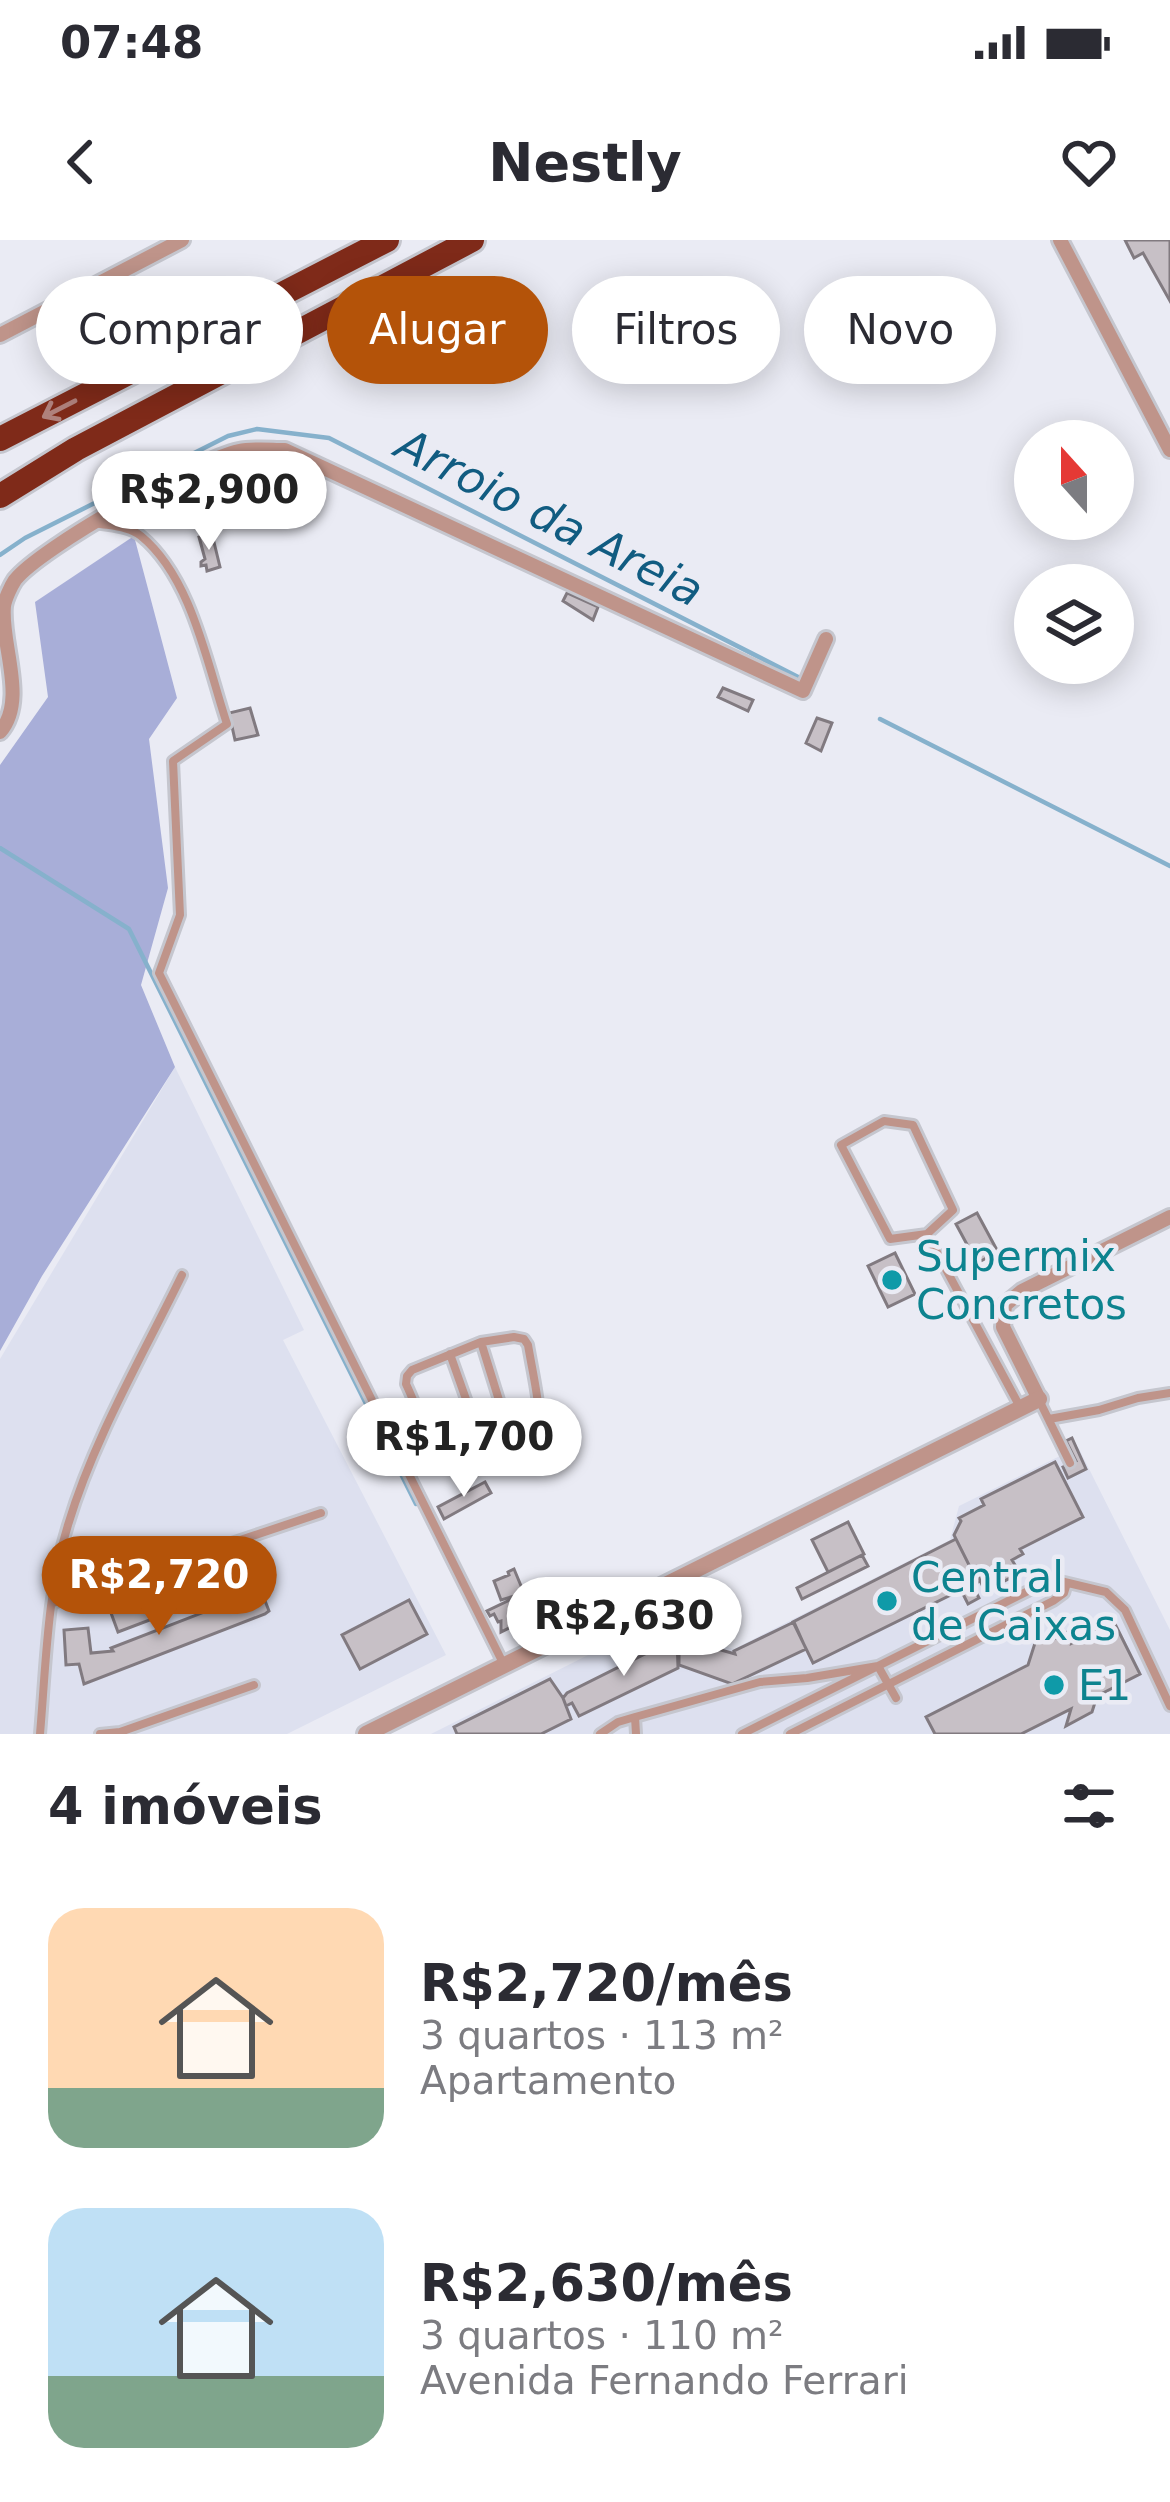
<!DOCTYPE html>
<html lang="pt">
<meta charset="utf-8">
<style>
:root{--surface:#fff;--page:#f7f7f7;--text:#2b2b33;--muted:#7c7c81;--accent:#b45309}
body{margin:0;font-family:"DejaVu Sans",sans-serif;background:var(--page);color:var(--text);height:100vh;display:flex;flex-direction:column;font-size:45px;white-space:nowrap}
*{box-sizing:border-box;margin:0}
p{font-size:39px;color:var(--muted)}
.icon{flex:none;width:66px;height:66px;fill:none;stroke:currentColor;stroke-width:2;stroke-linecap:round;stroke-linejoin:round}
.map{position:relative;height:1494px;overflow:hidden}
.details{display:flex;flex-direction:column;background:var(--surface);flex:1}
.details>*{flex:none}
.hud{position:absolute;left:36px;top:36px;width:1098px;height:108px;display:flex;gap:24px}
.needle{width:78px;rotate:339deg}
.controls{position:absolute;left:1014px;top:180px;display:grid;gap:24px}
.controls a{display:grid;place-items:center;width:120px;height:120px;border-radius:50%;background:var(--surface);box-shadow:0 6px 30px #0003;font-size:60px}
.price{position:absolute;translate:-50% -102px;padding:0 27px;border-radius:42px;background:#fff;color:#222;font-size:39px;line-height:78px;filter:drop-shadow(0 3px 6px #0008)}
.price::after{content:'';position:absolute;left:50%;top:72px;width:36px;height:27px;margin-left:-18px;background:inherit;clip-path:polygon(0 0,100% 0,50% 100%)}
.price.current{background:var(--accent);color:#fff}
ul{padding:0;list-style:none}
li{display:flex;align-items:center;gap:36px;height:300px;padding:0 48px}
li span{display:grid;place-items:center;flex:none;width:336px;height:240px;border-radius:36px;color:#555}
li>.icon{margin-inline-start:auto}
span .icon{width:144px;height:144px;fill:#fffc;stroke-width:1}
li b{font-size:51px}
h2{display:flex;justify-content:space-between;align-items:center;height:144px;padding:0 48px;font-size:51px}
.pill{padding:0 42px;border-radius:54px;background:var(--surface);box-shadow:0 6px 30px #0003;font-size:42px;line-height:108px}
.pill.current{background:var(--accent);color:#fff}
.status{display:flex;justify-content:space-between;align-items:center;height:84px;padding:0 60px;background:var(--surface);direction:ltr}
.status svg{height:33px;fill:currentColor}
header{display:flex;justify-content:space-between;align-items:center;height:156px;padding:0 48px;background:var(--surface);font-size:54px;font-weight:800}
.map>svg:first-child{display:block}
.built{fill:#dde0ef}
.forest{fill:#a8aed8}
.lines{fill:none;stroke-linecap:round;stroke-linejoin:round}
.stream{stroke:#86b1cc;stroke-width:4.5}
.building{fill:#c7c0c6;stroke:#817a80;stroke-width:3}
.service-casing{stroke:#c5c6ce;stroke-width:14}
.minor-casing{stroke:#c5c6ce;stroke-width:20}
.tertiary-casing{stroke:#c5c6ce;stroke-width:22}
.motorway-casing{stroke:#c5c6ce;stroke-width:30}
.service{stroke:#bf948a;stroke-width:8}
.minor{stroke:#bf948a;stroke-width:14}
.tertiary{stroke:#bf948a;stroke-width:16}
.motorway{stroke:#7f2a19;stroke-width:24}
.oneway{stroke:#af817c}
.culture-dot{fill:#0f9aa8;stroke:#eaebf4;stroke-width:4.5}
.labels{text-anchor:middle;stroke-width:9;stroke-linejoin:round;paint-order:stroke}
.culture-label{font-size:42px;fill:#0d838f;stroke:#eaebf4;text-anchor:start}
.water-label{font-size:45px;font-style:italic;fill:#115c81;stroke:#eaebf4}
</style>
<div class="status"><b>07:48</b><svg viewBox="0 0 49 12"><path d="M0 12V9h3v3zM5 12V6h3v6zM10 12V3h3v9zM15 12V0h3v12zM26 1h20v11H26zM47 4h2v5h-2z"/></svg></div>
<header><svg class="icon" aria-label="back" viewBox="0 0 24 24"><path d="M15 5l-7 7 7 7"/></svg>Nestly<svg class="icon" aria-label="heart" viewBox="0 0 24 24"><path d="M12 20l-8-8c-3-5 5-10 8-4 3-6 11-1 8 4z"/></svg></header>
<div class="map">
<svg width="1170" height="1494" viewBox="0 0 1170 1494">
<rect width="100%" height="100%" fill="#eaebf4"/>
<path class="built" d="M175,827L304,1090L283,1100L446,1415L287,1494H0V1119Z
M1078,1207L1170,1390V1494H431L646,1386L734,1409L950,1300L959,1266Z"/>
<path class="forest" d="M134,296L177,458L149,499L168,648L141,745L175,827L42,1036L0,1111V525L48,457L35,362Z"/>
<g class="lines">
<path class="stream" d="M0,315L25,298L228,196L257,189L329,198L802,439
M880,479L1170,626
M0,608L129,689L416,1264"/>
</g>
<path class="building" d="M1125,0H1170V61L1143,13L1134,18Z
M212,294L220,327L207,331L206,325L201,326V322L205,319L199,297Z
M567,353L598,367L593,380L563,361Z
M723,448L753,460L748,471L718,457Z
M250,468L258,495L235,500L229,473Z
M817,478L832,483L821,511L806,503Z
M977,973L998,1012L977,1023L956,984Z
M895,1013L915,1054L888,1067L868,1026Z
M1072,1198L1086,1229L1068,1238L1063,1227L1076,1221L1066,1201Z
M1055,1222L1083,1277L1020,1309L1023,1314L1012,1320L1020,1333L985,1351L976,1332L973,1333L954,1295L961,1281L959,1278L984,1265L981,1259Z
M485,1242L491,1253L444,1279L438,1267Z
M848,1282L864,1314L828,1332L812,1300Z
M956,1299L973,1333L976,1332L980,1341L972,1345L979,1358L968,1364L961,1350L813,1423L793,1382Z
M248,1308L260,1338L118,1392L107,1362Z
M862,1315L868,1326L802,1359L797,1348Z
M514,1329L524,1353L501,1360L494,1341L509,1335L508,1332Z
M256,1352L257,1354L262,1353L269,1371L265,1374L84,1444L79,1424L66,1425L64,1390L88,1388L91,1413L113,1411L111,1408Z
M524,1353L533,1376L501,1392V1381L498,1382L494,1374L490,1376L487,1371Z
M409,1360L427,1394L360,1429L342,1395Z
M794,1382L806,1409L732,1444L679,1425V1398L735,1414L734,1411Z
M1114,1382L1140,1434L1097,1456L1092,1472L1066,1486L1071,1469L1021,1494H935L926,1477L1028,1425L1035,1403L1053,1395L1052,1400L1077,1387L1072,1403Z
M677,1398L678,1428L579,1476L572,1463L566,1466L563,1458L567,1453Z
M550,1439L563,1458L571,1479L541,1494H457L454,1487Z"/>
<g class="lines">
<g class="service-casing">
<path id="service" d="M96,283C110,286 129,286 141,296C192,338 207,424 227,484L173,521L180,675L159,733L504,1425
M884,881L913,885L953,970L927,994L890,999L841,905Z
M927,994L1020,1167
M514,1097L524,1099L528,1105C543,1191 557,1209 460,1234C431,1217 420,1173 406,1144L407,1136L412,1130L481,1102Z
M481,1102L516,1215
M450,1114L490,1227
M1039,1160L1070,1223
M1049,1179L1099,1170L1138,1158L1170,1153
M53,1363L321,1273
M40,1494C46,1425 47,1352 68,1285C94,1198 142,1117 182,1035
M100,1494L120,1492L254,1445
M600,1494L618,1482L635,1477
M636,1494L635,1477L760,1442L807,1438L878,1426L896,1458
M742,1494L1046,1342L1056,1340L1106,1352L1125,1370L1170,1466
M790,1494L1053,1361L1064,1353L1067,1343"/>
</g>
<g class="minor-casing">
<path id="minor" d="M1060,0L1170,210
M0,95L182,0
M0,492C28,460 0,403 4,366C5,359 11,346 15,340C41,307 197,220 239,211C253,208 271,210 285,210L803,451L826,399
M1039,1159L1003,1087L1005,1065L1022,1051L1170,977"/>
</g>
<g class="tertiary-casing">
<path id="tertiary" d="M366,1494L1039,1159"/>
</g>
<g class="motorway-casing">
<path id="motorway" d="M0,199L387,0
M0,256L76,209L472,0"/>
</g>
<use href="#service" class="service"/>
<use href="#minor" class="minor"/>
<use href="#tertiary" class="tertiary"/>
<use href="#motorway" class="motorway"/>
</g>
<defs><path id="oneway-shaft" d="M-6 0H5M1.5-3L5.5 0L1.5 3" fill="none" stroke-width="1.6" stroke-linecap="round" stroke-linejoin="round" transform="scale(3)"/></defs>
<use class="oneway" href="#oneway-shaft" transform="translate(59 169) rotate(153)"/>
<g class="culture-dot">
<circle cx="892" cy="1040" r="12"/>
<circle cx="887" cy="1361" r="12"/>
<circle cx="1054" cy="1445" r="12"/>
</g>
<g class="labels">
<g class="culture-label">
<text x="916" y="1031">Supermix<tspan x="916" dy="48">Concretos</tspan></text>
<text x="911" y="1352">Central<tspan x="911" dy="48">de Caixas</tspan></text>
<text x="1078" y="1460">E1</text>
</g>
<g class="water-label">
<text transform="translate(550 277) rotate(27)" y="16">Arroio da Areia</text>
</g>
</g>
</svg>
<div class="controls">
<a><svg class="needle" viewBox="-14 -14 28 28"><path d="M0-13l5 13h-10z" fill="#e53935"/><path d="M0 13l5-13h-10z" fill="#7c7c81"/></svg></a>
<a><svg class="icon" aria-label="layers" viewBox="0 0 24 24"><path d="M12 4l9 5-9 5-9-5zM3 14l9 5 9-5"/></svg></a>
</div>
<b class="price" style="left:209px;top:313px">R$2,900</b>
<b class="price" style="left:464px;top:1260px">R$1,700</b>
<b class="price current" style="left:159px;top:1398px">R$2,720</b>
<b class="price" style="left:624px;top:1439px">R$2,630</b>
<div class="hud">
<a class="pill">Comprar</a>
<a class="pill current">Alugar</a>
<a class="pill">Filtros</a>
<a class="pill">Novo</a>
</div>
</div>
<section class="details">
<h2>4 imóveis<svg class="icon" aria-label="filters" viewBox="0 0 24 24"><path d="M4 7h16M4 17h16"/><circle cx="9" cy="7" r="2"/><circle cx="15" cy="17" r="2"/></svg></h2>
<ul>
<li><span style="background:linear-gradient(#ffd9b3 75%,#7fa58c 0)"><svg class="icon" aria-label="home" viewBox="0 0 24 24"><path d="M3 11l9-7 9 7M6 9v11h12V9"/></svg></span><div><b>R$2,720/mês</b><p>3 quartos · 113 m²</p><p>Apartamento</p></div></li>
<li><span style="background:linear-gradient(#bfe0f5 70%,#7fa58c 0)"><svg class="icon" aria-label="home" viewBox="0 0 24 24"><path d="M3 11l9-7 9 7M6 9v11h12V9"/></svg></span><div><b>R$2,630/mês</b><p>3 quartos · 110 m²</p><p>Avenida Fernando Ferrari</p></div></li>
</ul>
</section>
